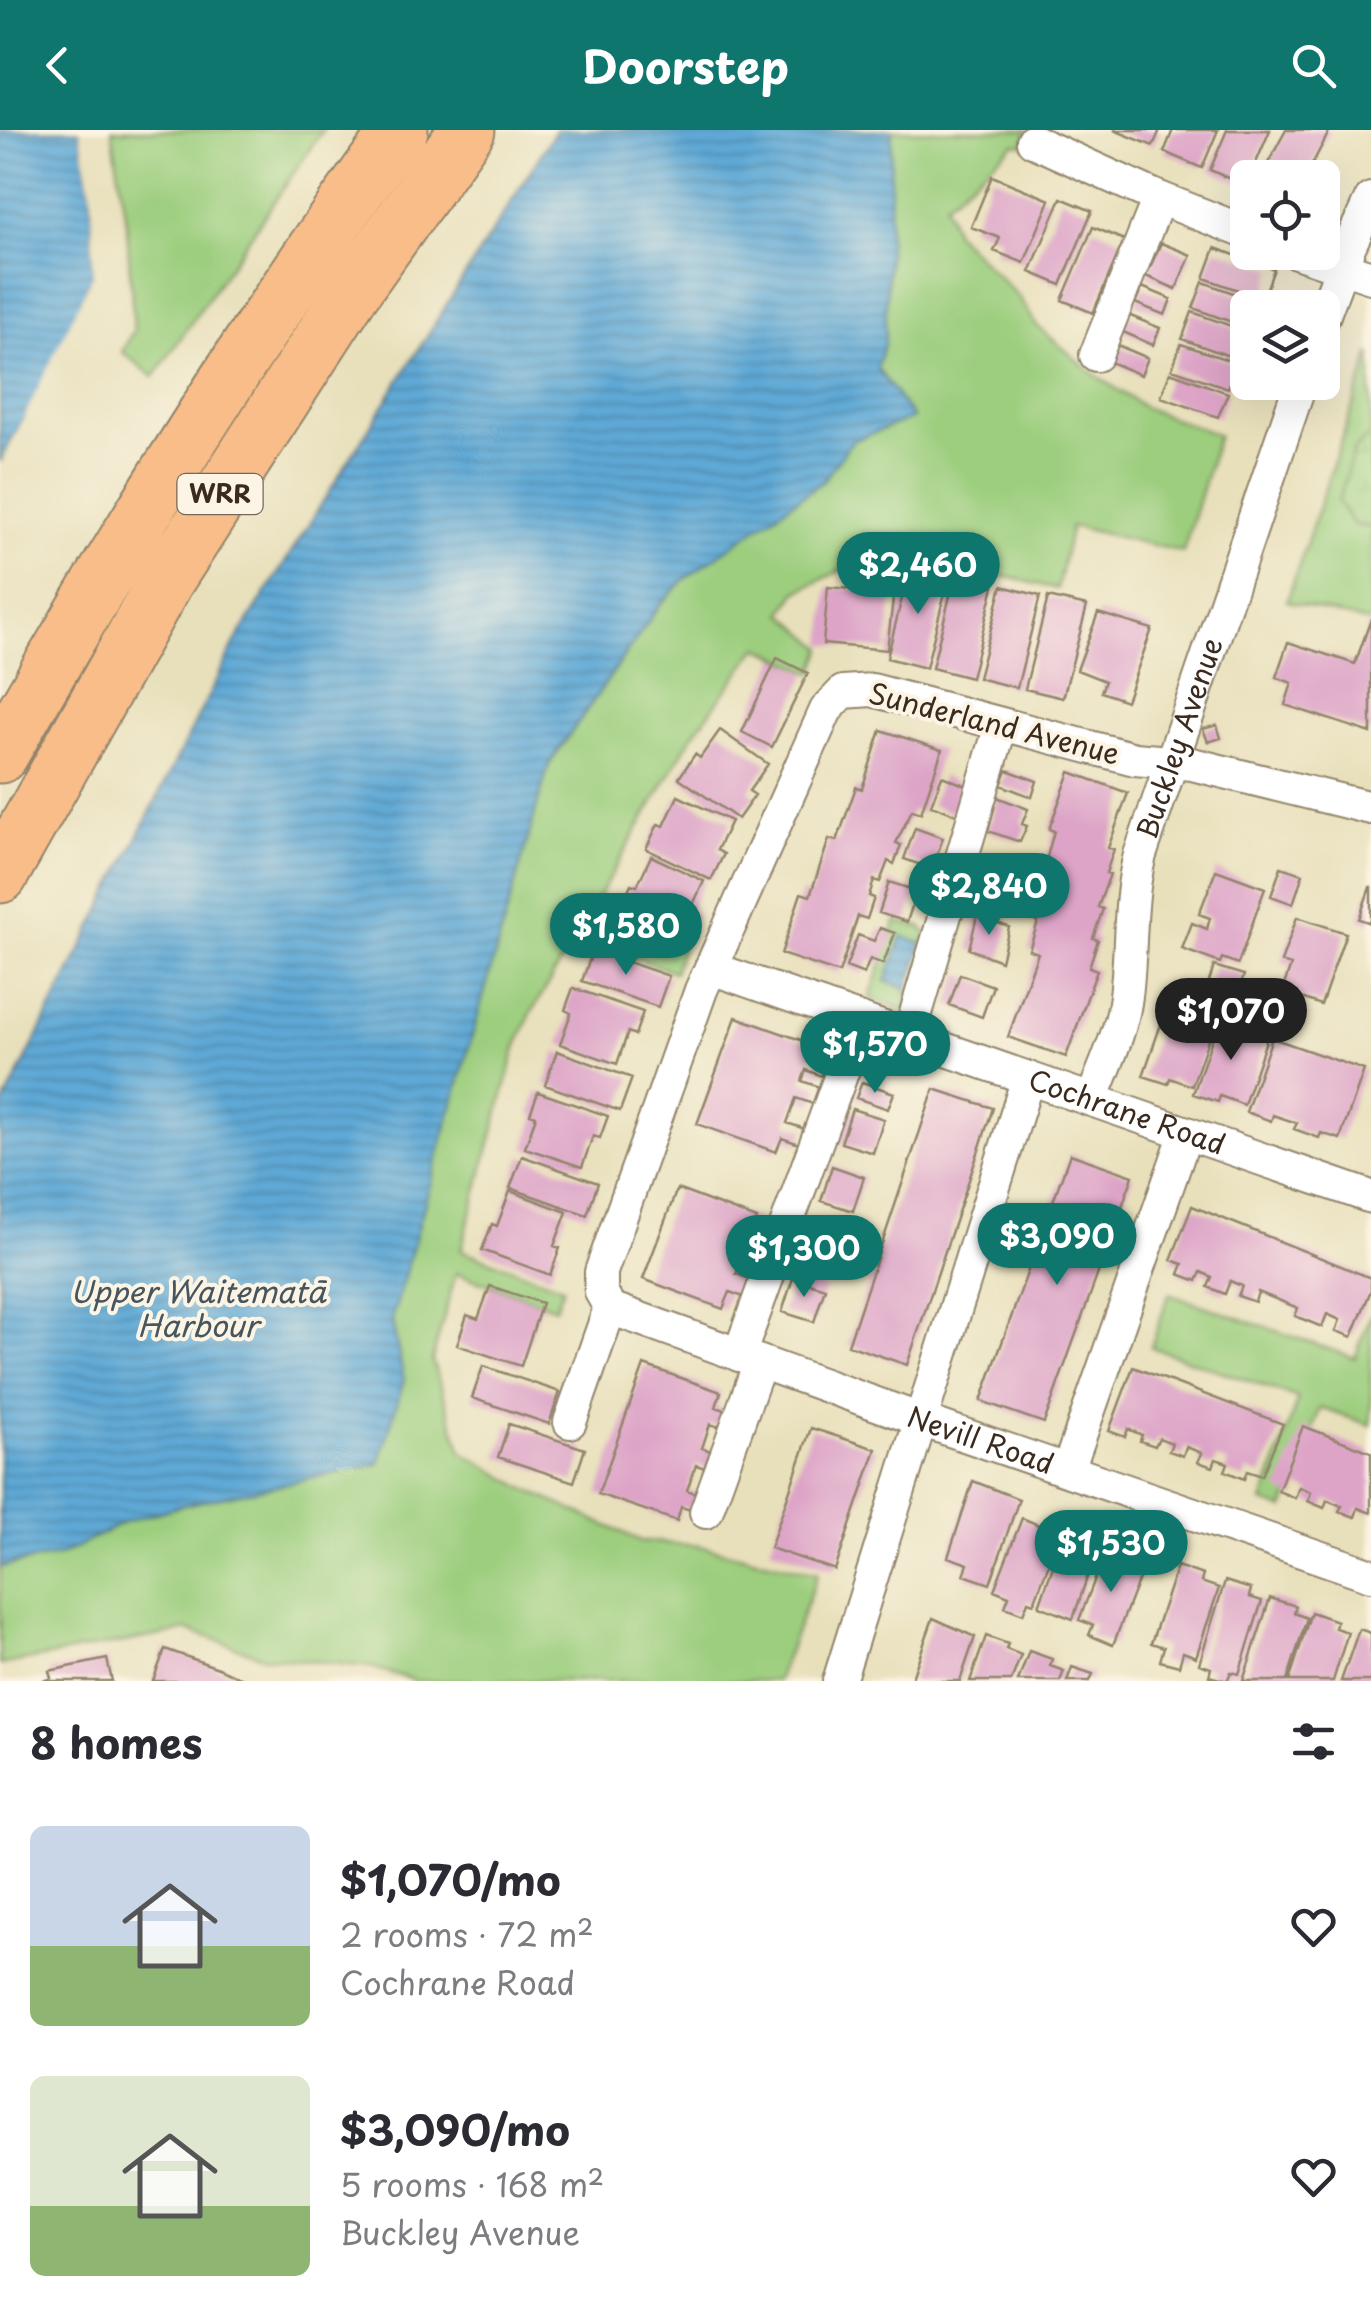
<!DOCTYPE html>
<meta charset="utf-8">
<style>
:root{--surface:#fff;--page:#f2f2f3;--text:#2b2b33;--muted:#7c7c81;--accent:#0f766e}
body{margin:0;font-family:"Playpen Sans",sans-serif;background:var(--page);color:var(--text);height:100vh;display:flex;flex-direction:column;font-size:38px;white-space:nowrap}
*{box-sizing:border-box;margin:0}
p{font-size:32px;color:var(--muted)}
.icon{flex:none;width:55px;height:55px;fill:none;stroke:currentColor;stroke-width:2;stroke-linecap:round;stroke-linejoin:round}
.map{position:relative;height:1551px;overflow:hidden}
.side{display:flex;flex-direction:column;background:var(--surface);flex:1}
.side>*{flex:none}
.controls{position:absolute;left:1230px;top:30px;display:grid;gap:20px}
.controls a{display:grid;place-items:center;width:110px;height:110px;border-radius:15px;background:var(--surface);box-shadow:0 10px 40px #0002;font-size:50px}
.price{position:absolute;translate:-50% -85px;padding:0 22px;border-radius:35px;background:var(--accent);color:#fff;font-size:32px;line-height:65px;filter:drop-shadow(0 2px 5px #0008)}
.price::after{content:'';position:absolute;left:50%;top:60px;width:30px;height:22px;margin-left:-15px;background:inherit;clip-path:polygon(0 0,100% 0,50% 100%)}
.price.on{background:#222;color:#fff}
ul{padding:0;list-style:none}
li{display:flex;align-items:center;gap:30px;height:250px;padding:0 30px}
li span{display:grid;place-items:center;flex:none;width:280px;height:200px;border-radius:15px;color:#555}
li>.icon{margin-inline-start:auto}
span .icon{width:120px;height:120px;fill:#fffc;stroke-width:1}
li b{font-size:42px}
h2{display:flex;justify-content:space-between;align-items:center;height:120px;padding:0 30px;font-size:42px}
header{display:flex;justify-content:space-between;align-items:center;height:130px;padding:0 30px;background:var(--accent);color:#fff;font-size:45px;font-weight:700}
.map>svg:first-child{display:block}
.green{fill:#9cce7e;stroke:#6c7c4e;stroke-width:2.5}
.wetland{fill:url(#wetland-marsh);stroke:#6c7c4e;stroke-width:2.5}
.water{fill:url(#water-rules);stroke:#4c6a7a;stroke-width:2.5}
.pier{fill:#e8e0bb}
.building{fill:#dda4c7}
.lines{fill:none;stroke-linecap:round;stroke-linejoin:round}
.minor-casing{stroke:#92856c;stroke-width:36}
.motorway-casing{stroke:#92856c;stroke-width:59}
.minor{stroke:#fff;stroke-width:32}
.motorway{stroke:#f9bd89;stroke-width:55}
.labels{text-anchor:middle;stroke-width:8;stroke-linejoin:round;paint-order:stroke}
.shield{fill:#fcf5e5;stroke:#75675a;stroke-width:2.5}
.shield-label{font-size:25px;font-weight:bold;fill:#3b2a1e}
.street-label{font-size:28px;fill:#3b2a1e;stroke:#fcf5e5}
.water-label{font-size:30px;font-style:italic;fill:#47565e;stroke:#fcf5e5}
</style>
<header><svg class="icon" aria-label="back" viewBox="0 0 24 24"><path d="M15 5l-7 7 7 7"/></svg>Doorstep<svg class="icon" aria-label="search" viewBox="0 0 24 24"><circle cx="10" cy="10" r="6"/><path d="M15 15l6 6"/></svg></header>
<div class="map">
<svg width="1371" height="1551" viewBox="0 0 1371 1551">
<defs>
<pattern id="wetland-marsh" width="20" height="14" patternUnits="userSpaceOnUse" patternTransform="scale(2.5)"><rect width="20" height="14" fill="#9cce7e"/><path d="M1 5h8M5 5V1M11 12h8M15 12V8" fill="none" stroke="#87b16c"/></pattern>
<pattern id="water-rules" width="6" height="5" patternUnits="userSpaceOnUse" patternTransform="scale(2.5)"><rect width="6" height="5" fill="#5ea9d6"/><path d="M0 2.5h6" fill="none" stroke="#4f8aad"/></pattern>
</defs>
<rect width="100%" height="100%" fill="#fcf5e5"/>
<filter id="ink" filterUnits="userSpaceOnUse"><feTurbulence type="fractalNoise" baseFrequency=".01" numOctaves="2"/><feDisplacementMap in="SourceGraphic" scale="20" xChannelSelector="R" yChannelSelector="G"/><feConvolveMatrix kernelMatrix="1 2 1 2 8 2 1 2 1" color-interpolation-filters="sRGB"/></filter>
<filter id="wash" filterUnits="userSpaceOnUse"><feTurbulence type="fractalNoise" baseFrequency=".0048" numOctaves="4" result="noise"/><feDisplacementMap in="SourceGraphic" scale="40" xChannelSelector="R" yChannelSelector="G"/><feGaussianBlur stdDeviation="2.25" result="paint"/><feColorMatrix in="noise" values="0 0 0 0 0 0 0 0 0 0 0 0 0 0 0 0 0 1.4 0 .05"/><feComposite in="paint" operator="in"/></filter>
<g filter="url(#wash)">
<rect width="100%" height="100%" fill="#e8e0bb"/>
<path class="green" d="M112,0H323L154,247L122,222L134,200L127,98Z
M892,0H1027L1023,15L1014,14L945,74L955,103L1019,167L1037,196L1091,242L1145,278L1218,305L1183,422L1071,396L1057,459L887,418L796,462L783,483L823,518L813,543L758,517L690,609L590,781L683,814L674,842L576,807L531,883L516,918L461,1120L563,1157L555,1178L456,1143L432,1230L462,1322L527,1360L641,1411L699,1416L818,1443L777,1551H416L371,1537L265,1527L188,1500L0,1535V1437L61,1425L125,1392L183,1375L379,1333L372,1091L544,642L659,476L685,449Z
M1371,223V493L1287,471Z
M896,792L921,797L929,805L886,851L907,858L909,881L870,868Z
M1169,1164L1355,1228L1371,1184V1295L1320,1278L1284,1379L1263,1372L1298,1268L1151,1217Z"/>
<path class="wetland" d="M1371,304V397L1354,395L1338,372L1354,320Z"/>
<path class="water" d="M0,0H80L92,69L93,144L48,243L0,332Z
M556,0H892L885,212L877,238L913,288L852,311L823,351L685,449L659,476L549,634L392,1190L404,1250L379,1334L183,1375L125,1392L61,1425L0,1437V981L237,509Z
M902,806L923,814L908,859L886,851Z"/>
<path class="pier" d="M80,0H85L97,68L98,145L52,245L4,334L0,337L93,144L92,69Z"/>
<g id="blocks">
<path class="building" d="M1114,0H1160L1153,16Z
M1173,0H1218L1202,38L1164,22Z
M1227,0H1270L1246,56L1210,40Z
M1286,0H1330L1305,48H1260Z
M992,46L1050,70L1024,133L994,121L1000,108L971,97Z
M1061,68L1092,81L1061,155L1030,142Z
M1093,97L1124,110L1093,183L1062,170Z
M1161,113L1191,125L1176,159L1146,146Z
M1215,118L1274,139L1263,169L1204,148Z
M1203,152L1261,173L1259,178H1248V198L1193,178Z
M1142,157L1171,169L1165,185L1135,173Z
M1192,182L1248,202L1240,230L1182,209Z
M1128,185L1160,198L1153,215L1121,201Z
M1181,214L1237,233L1228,258L1172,239Z
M1117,215L1148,228L1141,245L1110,232Z
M1170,242L1228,263L1218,287L1161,267Z
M910,436L949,446L926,538L887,528Z
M955,446L994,456L971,548L932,538Z
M865,449L895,452L887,520L823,514L828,457L863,460Z
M1002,456L1040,466L1017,558L978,548Z
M1048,467L1087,476L1063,568L1025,559Z
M1098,483L1152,499L1126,571L1101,562L1105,551L1077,540Z
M1371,489V603L1285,575L1292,553L1276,547L1288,512L1355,534Z
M777,528L808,543L772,617L742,602Z
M1217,595L1221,608L1208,612L1203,599Z
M720,600L768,634L749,661L755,665L738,689L679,648L695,624L700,628Z
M881,600L942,620L921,683L912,680L896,713L901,715L894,734L888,731L880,752L874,750L869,766L874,768L867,789L858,786L839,843L781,824L801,763L810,766L829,709L837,711L856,657L862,659Z
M1007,640L1037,651L1032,667L1001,655Z
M1070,642L1128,663L1108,718L1114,719L1106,743L1110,744L1098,777L1103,779L1093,808L1098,810L1089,837L1097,840L1066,927L1008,907L1038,823L1029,820L1038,792L1033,790L1043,762L1038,760L1054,701L1049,699Z
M942,646L969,657L957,685L931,675Z
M678,666L731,691L717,720L724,724L711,750L646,719L658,694L664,696Z
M997,667L1028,679L1022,694L1027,696L1020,712L988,701Z
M915,698L943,708L932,739L904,729Z
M651,726L704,751L690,781L697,784L684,811L619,780L631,754L637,756Z
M986,727L1018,738L1010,772L978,760Z
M1281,737L1303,744L1293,774L1271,766Z
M1216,740L1265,758L1238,834L1222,828L1220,833L1182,819L1192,793L1207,799L1210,788L1199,784Z
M889,752L917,761L907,792L879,783Z
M1370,757H1371V793L1359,789Z
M977,786L1009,797L1001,831L969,819Z
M1297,787L1346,803L1321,875L1282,861L1291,835L1281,832Z
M880,798L895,803L883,834L870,829L864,844L846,837L858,805L874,811Z
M593,820L669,846L658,877L582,851Z
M1214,836L1244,845L1237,867L1207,858Z
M960,844L993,856L982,887L949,875Z
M573,858L643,882L635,905L628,902L617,934L560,914L571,883L565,880Z
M1169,871L1216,887L1192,956L1170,948L1168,954L1143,946Z
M736,887L815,915L810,932L825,937L821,946L806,940L802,951L819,957L813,974L796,968L787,993L805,999L799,1014L782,1008L776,1022L697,994Z
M1219,889L1268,905L1244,975L1220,966L1218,972L1193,964Z
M1272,908L1364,940L1340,1009L1321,1003L1319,1008L1294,999L1297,993L1273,985L1271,991L1246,982Z
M557,921L632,948L620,981L545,955Z
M862,952L894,963L888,979L856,968Z
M934,959L993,978L907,1235L848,1215Z
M538,962L608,986L600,1008L593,1006L582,1037L525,1018L536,986L530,984Z
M852,979L884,989L873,1023L841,1013Z
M1070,1024L1133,1046L1044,1293L981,1271Z
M522,1026L598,1053L587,1085L510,1058Z
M832,1036L864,1047L853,1081L821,1071Z
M677,1059L757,1089L751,1104L766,1109L760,1126L746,1120L736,1144L753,1150L746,1168L730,1162L723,1179L643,1149Z
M510,1061L567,1082L554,1116L560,1118L550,1145L482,1120L492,1094L497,1096Z
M1192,1076L1371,1148V1160L1352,1207L1336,1201L1340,1190L1327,1184L1322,1197L1295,1186L1298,1178L1258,1162L1255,1172L1238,1166L1242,1156L1230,1151L1225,1164L1208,1157L1212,1147L1201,1142L1197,1151L1179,1144L1183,1134L1171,1130Z
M813,1092L845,1102L835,1136L802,1126Z
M793,1148L825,1158L814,1192L782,1182Z
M490,1156L542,1173L521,1236L457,1215L467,1185L478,1189Z
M644,1235L721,1262L716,1277L734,1283L728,1300L710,1294L702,1318L720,1324L714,1341L696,1335L687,1360L706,1367L701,1383L681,1377L677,1391L598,1364Z
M483,1236L560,1262L549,1294L472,1268Z
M1133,1237L1283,1294L1262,1346L1247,1341L1244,1349L1225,1341L1228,1333L1216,1329L1213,1337L1198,1332L1202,1323L1186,1317L1183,1326L1169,1321L1172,1313L1159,1308L1155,1316L1140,1311L1142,1305L1128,1299L1125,1307L1109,1301Z
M509,1294L585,1319L574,1352L498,1327Z
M1303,1296L1371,1322V1383L1358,1378L1355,1387L1339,1381L1342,1376L1327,1370L1324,1378L1308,1371L1311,1362L1299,1357L1295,1368L1278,1361Z
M811,1298L876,1319L835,1440L770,1418Z
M973,1351L1019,1369L990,1454L964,1445L968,1434L948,1427Z
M1022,1388L1060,1404L1034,1473L1028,1471L1023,1484L1005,1477L1009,1466L994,1460Z
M1065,1402L1086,1409L1084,1416L1096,1421L1073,1489L1039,1476Z
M1107,1418L1145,1433L1113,1515L1089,1505L1093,1495L1079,1490Z
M1177,1436L1203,1445L1201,1452L1219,1458L1196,1527L1183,1522L1179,1536L1160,1531L1164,1517L1151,1513Z
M1225,1451L1251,1459L1249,1467L1262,1471L1239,1544L1231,1542L1227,1551L1209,1546L1211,1538L1199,1534Z
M1270,1468L1296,1476L1294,1483L1307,1488L1287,1551H1243Z
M1311,1482L1337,1491L1335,1498L1348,1502L1333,1551H1289Z
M933,1488L975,1507L960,1551H911Z
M1359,1499L1371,1503V1551H1341Z
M986,1506L1008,1514L1006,1519L1021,1525L1011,1551H970Z
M165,1519L221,1539L247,1551H153Z
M1029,1521L1052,1529L1050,1536L1064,1541L1060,1551H1018Z
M107,1529L112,1551H43L51,1548L49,1541Z
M1072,1537L1093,1544L1090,1551H1067Z"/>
</g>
</g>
<g filter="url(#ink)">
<use href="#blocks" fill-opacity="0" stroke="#92856c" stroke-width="2.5"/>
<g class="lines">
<g class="minor-casing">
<g id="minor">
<path d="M1033,11L1159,68L1248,103"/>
<path d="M1296,122L1371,147"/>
<path d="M1322,190L1349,117L1371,69"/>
<path d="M1096,225L1159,68"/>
<path id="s1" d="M1371,678L1192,634L1135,629L872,560L843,562L826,580L701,860L601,1142V1162L610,1178L921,1290L1371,1445"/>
<path id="s2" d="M711,838L1371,1067"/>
<path d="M909,907L1001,595"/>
<path id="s3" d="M1092,970C1104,937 1122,901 1126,866C1132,818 1128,771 1140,725L1301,252"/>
<path d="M739,1225L861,890"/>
<path d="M570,1292L610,1178"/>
<path d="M1068,1340L1186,1003"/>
<path d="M706,1382L760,1232"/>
<path d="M839,1551L1028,948"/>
</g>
</g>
<g class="motorway-casing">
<path id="motorway" d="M0,625C123,409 253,200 400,0
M0,745L166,450L349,166L467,0"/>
</g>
<use href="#minor" class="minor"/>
<use href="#motorway" class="motorway"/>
</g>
</g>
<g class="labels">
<rect class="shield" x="177.5" y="344" width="85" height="40" rx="8"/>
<g class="shield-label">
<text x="220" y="373">WRR</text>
</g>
<g class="street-label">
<text transform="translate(994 594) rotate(14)" y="10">Sunderland Avenue</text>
<text dy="10" stroke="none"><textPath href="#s3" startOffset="375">Buckley Avenue</textPath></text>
<text dy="10" stroke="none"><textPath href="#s2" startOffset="440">Cochrane Road</textPath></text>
<text dy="10" stroke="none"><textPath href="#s1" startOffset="1605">Nevill Road</textPath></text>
</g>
<g class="water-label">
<text x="198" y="1173">Upper Waitematā<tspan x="198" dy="34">Harbour</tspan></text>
</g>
</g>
</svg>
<div class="controls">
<a><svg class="icon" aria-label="locate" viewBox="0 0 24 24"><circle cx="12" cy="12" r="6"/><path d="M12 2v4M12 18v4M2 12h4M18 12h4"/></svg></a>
<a><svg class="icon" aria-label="layers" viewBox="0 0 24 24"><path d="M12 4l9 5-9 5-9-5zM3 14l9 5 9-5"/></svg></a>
</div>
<b class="price" style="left:918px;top:487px">$2,460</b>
<b class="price" style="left:989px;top:808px">$2,840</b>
<b class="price" style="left:626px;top:848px">$1,580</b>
<b class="price on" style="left:1231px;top:933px">$1,070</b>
<b class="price" style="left:875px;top:966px">$1,570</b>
<b class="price" style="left:1057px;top:1158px">$3,090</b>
<b class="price" style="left:804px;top:1170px">$1,300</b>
<b class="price" style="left:1111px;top:1465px">$1,530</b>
</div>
<section class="side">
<h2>8 homes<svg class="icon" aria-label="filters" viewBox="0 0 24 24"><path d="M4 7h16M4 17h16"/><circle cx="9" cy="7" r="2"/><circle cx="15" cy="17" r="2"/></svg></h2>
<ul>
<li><span style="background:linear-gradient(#c9d6e8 60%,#8fb573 0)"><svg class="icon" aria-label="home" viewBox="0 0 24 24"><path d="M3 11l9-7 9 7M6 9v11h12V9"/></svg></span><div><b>$1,070/mo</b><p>2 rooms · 72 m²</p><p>Cochrane Road</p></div><svg class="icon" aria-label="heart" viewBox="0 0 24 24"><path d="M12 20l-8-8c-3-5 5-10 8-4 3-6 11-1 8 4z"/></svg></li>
<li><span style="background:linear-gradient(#dfe7d0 65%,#8fb573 0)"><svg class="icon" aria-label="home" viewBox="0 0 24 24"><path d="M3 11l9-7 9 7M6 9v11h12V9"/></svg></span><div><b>$3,090/mo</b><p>5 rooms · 168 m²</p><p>Buckley Avenue</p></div><svg class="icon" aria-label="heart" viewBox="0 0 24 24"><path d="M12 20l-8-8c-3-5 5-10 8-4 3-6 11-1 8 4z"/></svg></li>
</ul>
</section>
